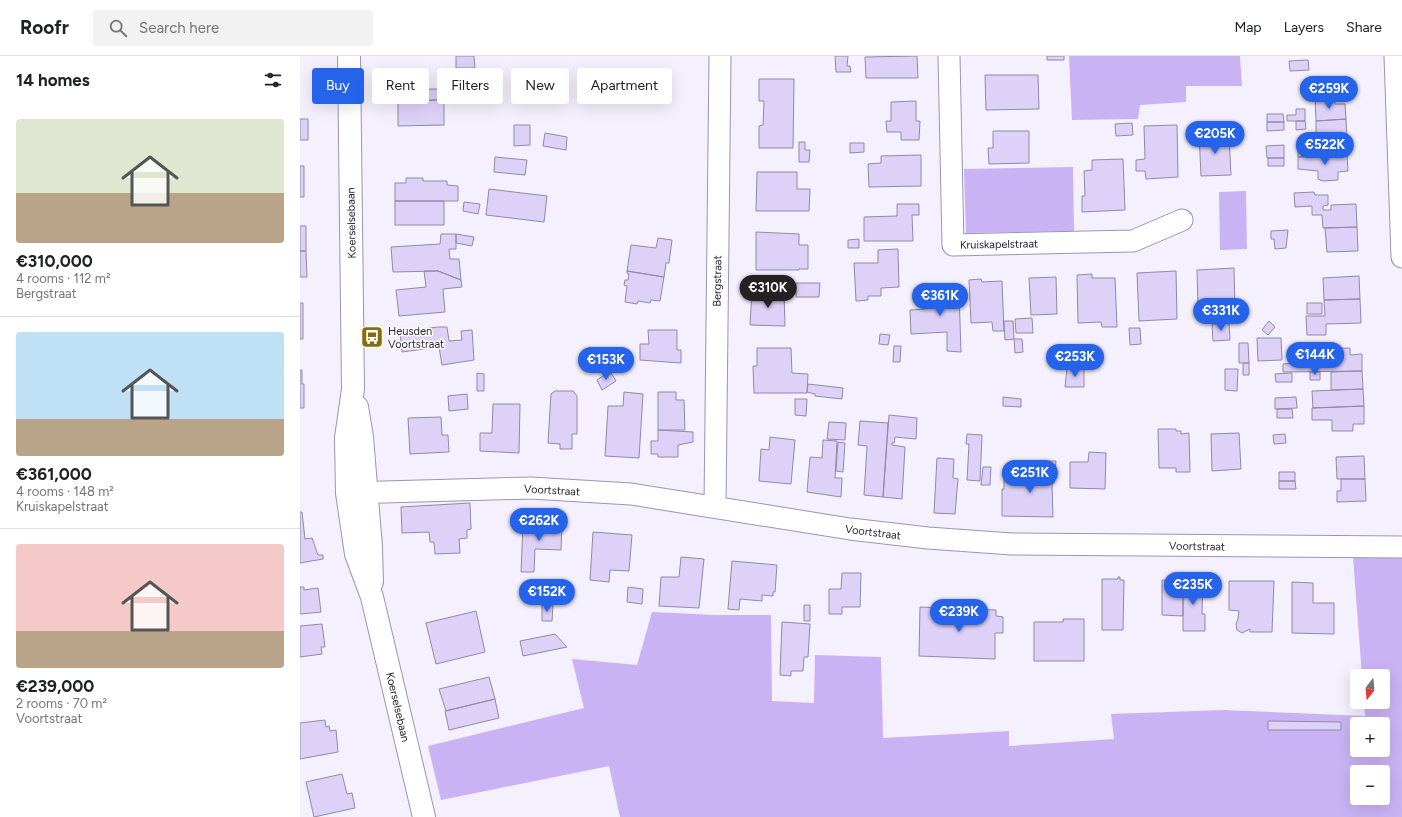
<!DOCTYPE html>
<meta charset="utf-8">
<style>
:root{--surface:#fff;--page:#f2f2f2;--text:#202124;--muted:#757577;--line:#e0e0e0;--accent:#2563eb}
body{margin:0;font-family:Figtree,sans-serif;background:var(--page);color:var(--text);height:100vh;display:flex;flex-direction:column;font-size:15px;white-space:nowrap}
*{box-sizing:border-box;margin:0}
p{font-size:13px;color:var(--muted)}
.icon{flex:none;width:22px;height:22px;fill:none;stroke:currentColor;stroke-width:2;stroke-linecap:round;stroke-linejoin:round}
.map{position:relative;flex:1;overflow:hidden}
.panel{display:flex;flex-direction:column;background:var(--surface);width:300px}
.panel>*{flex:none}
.banner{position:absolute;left:12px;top:12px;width:380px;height:36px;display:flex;gap:8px}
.needle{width:26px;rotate:196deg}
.buttons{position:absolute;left:1050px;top:613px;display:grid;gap:8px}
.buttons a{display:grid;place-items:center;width:40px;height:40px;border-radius:4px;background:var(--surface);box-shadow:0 4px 16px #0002;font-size:20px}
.price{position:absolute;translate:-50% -34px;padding:0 9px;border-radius:14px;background:var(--accent);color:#fff;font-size:13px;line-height:26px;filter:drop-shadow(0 1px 2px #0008)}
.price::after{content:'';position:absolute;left:50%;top:24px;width:12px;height:9px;margin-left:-6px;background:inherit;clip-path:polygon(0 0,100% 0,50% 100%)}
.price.current{background:#222;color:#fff}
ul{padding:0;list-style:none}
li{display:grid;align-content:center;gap:8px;height:212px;padding:0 16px}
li+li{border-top:1px solid var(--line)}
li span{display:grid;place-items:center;height:124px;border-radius:4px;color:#555}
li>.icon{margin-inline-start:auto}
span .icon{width:72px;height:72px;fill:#fffc;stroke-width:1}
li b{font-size:17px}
h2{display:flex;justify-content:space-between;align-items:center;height:48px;padding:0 16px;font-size:17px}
.pill{padding:0 14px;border-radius:4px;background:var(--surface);box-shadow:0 4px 16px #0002;font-size:14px;line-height:36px}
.pill.current{background:var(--accent);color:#fff}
header{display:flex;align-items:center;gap:24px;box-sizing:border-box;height:56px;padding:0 20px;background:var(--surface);border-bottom:1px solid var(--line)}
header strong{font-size:19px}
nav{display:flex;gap:22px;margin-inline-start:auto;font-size:14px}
.search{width:280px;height:36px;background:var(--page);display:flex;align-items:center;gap:10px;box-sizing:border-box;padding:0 14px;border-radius:4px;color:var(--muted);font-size:15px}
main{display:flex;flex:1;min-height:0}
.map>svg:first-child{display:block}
.green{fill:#c9b3f4;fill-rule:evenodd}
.building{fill:#ddd1f7;stroke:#9289a6}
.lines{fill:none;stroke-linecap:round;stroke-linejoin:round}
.minor-casing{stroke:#9d94b2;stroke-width:23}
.tertiary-casing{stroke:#9d94b2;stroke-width:24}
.minor{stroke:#fff;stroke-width:21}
.tertiary{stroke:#fff;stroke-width:22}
.labels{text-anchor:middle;stroke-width:3;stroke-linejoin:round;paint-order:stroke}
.street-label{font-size:11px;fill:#27232f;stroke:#fff}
.poi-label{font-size:11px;fill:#27232f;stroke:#fff;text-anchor:start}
</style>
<header>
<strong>Roofr</strong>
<div class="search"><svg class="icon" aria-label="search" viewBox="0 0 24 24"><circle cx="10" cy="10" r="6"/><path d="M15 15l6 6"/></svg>Search here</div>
<nav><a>Map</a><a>Layers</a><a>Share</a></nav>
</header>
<main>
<section class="panel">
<h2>14 homes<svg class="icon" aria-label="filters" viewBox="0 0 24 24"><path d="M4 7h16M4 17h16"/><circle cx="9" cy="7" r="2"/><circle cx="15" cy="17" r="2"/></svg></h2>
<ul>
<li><span style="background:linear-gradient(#dfe7d0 60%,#b9a48a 0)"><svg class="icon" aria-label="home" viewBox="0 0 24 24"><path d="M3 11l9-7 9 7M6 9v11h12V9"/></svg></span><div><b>€310,000</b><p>4 rooms · 112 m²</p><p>Bergstraat</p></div></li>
<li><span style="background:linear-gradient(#bfe0f5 70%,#b9a48a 0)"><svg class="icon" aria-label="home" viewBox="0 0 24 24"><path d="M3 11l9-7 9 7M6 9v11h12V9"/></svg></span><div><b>€361,000</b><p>4 rooms · 148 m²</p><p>Kruiskapelstraat</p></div></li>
<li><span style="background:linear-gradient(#f6c9c9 70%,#b9a48a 0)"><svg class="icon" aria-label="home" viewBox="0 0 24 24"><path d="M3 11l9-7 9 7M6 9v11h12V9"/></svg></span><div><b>€239,000</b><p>2 rooms · 70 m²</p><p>Voortstraat</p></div></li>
</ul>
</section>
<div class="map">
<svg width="1102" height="761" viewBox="0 0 1102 761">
<rect width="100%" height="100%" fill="#f4f0fd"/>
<path class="green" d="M769,0H940L942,30H886V46L840,49L838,63L772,64Z
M773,111L774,175L666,177L664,113Z
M946,135L947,193L920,194L919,136Z
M1053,501H1102V761H320L309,710L141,744L128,690L284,652L272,603L337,609L352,556L415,559H471L472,645L514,647L515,599L581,601L583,682L709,675V690L814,683L811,658L923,654L1065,660L1064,646H1083V620H1062ZM1057,668H1083V694H1057ZM1057,716H1083V742H1057Z"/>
<path class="building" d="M156,0H174L175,12H156Z
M535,0H548L547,10H550L551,16H536Z
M617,0L618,22H566L565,1Z
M747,0H764V4H747Z
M1008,4L1009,14L990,15L989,5Z
M685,19H738L739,53L686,54Z
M230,23H239V42H230Z
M459,23H494L493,92H459V70L463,69L464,45H459Z
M80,26H107V33H140V44L80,45Z
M1034,41L1035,48H1045L1046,63L1016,65L1015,42Z
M140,44L144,45V69L98,70V45Z
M616,45V65H620L619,84H601V76H587L586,65H591V46Z
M996,53H1005V65H987V59H996Z
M967,58H983L984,66H967Z
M0,63H8V84H0Z
M1046,63L1047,82H1016V65Z
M996,65H1005L1006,73L996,74Z
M967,66H984V74L967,75Z
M832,67L833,79L816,80L815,68Z
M214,69H230V89L214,90Z
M877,69L878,121L846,123L845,115H836V104L845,103L844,70Z
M693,75H729V107L689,108L688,92H693Z
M245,77L267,81L266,94L243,90Z
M899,77H909V79H929L931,119L901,120Z
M1047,82V99L998,101V89H1001V83Z
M499,86H505V94H510L509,106H499Z
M550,87H564V96L550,97Z
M984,89V102H967L966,90Z
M621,99V130L569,131L568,108L581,107V100Z
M1047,99L1048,115L1038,116V124L1023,125L1018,123V115L998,113V101Z
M195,101L227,104L225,119L194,116Z
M968,102H984V110H968Z
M823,103L825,154L782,156V140H785L784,115L792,114V104Z
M0,110H4V141H0Z
M457,116H497V133H510L509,155H456Z
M106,122H123V125H147V129L158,130V145H95V127H106Z
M189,133L247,140L244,166L186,159Z
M1014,136L1015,139H1028V149L1023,150V154H1031V149L1056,148L1057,171L1023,172L1022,159H1012V150L995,151L994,137Z
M95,145H144V169H95Z
M164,146L180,148L178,158L163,155Z
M597,148H619V159H612L613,185H564V161L597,160Z
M0,170H6V195H0Z
M1057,171L1058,195L1027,196L1025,172Z
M988,174L986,192L975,193L974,183H971V175Z
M456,176L499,178V189H508V213H499V214H456Z
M141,178H156V193H149L150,203H159L161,224L138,215L93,216L91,191L140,188Z
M156,178L174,181L172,190L156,187Z
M358,182L372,184L369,207H366L364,221L327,215L331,189L356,192Z
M559,183V192H548V184Z
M598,193L599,231L581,232V240H568V244L556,245L554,207H578V194Z
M0,195H6L7,221H0Z
M934,212L935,251L898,252L897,214Z
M124,215H138L161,224L162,231L143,233L145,256L99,260L96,234L126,231Z
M327,215L364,221L360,245L351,244L350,247L338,245L337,248L325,246L327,230L324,229L325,224H328L329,218L327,217Z
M876,215L877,263L839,265L837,217Z
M792,218V222H815L817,271H802L801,266L778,267L777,219Z
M1059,220L1060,243L1024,244L1023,222Z
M756,221L757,258L731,259L729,222Z
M681,223L682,226L702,225L704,275H693L692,266L671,267L669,224Z
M496,227H520L519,241H496Z
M452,235L484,237L485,270L450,269Z
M648,235L659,236L661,296L647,295V276L611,278L610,254L625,253L624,236Z
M1060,243L1061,267L1026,268V279H1007L1006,260H1025L1024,244Z
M0,247H3V283H0Z
M1007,247H1022V258H1007Z
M732,262L733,277H716L715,263Z
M704,265H713L714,283L705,284Z
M969,265L975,271L968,279L962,274Z
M929,267L930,284L913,285L912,268Z
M138,271H147L149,285L162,284L161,275L172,274L174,304L142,309L139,291L102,296L100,276Z
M829,272H840L841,288L830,289Z
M348,274H377V294H381V307L340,304V288H349Z
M580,278L590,279L588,289L579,288Z
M957,282H981L982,304L958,305Z
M714,283H722L723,296L715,297Z
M939,287H948L949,307H939Z
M594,290H601L600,306H593Z
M457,292H491L492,317L508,318L507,337H454L453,310H457Z
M1050,292V299L1062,298V315L983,316V308L1019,305L1018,293Z
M943,307H949V319H943Z
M767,312L784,313V331H765Z
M925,313H938L937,335L925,334Z
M0,314H2V328H4V352H0Z
M310,315L316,325L302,334L297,324Z
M1062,315L1063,333L1031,334V316Z
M1010,316H1020V324H1010Z
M177,317L184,318V335H177Z
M992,317V326H976L975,318Z
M508,328L543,332L542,343L515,340V338L507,336Z
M1063,333L1064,350L1013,352L1012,335Z
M255,335H273L277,340V378H272V393H260V388L248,387L251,338Z
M324,336L343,338L339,402L305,400L308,350H323Z
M358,336H376V344H384L385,374H358Z
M167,338L168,353L149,355L148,340Z
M703,341L721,343V351L703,350Z
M996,341L997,352L975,353V342Z
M495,343H507L506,360L495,359Z
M193,348H220L219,397L180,395V377H192Z
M1064,350V368H1053V375H1032V364H1012V352Z
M977,353H992L993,362H977Z
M589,359L617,362L616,383L595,381L594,387H592V389L605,391L602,443L583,441Z
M141,361L142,379H148L149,396L110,398L108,362Z
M560,365L588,367L583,441L564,439L567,390L558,389Z
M529,366L546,367L545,384L527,383Z
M858,373H876V375H881V378L889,377L890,416H876V412H859Z
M358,374L393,376V386L378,389V401H358V398H351V385H358Z
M939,377L941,413L912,415L911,378Z
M667,378L682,379L680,425L667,424L669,388H666Z
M985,378L986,387L974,388L973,379Z
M470,381L495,384L491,428L459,425L461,393L469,394Z
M523,384L537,385L535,422H542L541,441L507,436L510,401L522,402Z
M538,386L545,387L543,416L536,415Z
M789,396L806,397L805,433L770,432V406H788Z
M1064,400L1065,423H1037L1036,401Z
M637,402L654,403L653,422L658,423L655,458L634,457Z
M732,405H756L754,427H752L753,461L702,460V433H704V423H740V412H732Z
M683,411H691L690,429H681Z
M979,416H995V425H979Z
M1041,423H1065L1066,445L1037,446V435H1041Z
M979,425H995L996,433H979Z
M170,447L171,473L167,474V482L159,483L160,497L135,498L134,486H130L129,476L102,477L101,451Z
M0,456H2L5,483L12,482L18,499H23V503L0,507Z
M241,466L262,467L261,494L235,493L234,516H221L223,468L240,470Z
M293,476L332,479L329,515L310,514L309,526L290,524Z
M381,501L404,503L399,552L359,550L361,521H379Z
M432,505L477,509L475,536H473V540L462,539V545L440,543L439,554L428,553Z
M542,517H561L560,551H542V558H529V533H541Z
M818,521H820V524H824L823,574H802V523H818Z
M862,524L883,525V560L862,559Z
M883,524H903L902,558H905V575H883Z
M929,525H974L972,576H950V573L942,577L937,574L936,568L938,563L939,555L929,554Z
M992,526L1013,527V547H1034V578L992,577Z
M0,531H4V534L18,532L21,556L0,558Z
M328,531L343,533L342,548L327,546Z
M242,548L253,549L252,565H242Z
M504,549H510V565H504Z
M620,551L696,554V560L703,561V577H695V603L619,600Z
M176,555L185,596L136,608L126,567Z
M763,563H784V605H734V566H763Z
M482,566L510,568L508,601H504L503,615H491V620L480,619Z
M22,568L25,591H21L22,598L0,601V570Z
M255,578L267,591L223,600L220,585Z
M189,621L195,643L146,655L139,633Z
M195,643L199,662L149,674L145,655Z
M25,664L26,671L29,670L30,675L36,674L38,696L0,703V667Z
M968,665L1041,666V674H968Z
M42,718L47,738L52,737L55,752L14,761L6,726Z"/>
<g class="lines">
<g class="minor-casing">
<path id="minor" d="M649,0L653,189L833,185L882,164
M1095,0L1102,201
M48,437L231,432L331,438L550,473L628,482L712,488L1102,491
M415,450L420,0"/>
</g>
<g class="tertiary-casing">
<path id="tertiary" d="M49,0L53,333L46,382L47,437L56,498L72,541L124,761
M57,351L62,381L71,491L72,526"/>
</g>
<use href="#minor" class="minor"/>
<use href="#tertiary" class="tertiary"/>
</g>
<defs>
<g id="bus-square" transform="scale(1.15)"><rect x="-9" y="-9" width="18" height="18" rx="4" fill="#886c0b" stroke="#fff"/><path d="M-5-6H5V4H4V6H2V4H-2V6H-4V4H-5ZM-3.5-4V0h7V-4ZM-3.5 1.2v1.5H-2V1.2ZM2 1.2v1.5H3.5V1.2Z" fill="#fff"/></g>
</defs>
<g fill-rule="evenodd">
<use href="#bus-square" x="72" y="281"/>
</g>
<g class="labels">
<g class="street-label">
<text transform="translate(51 167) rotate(-91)" y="4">Koerselsebaan</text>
<text transform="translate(699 188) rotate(-1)" y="4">Kruiskapelstraat</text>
<text transform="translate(417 225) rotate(-89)" y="4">Bergstraat</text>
<text transform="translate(252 434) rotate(3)" y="4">Voortstraat</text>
<text transform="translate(573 476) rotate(7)" y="4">Voortstraat</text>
<text transform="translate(897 490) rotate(1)" y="4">Voortstraat</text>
<text transform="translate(98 651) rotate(77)" y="4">Koerselsebaan</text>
</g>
<g class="poi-label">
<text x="88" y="279">Heusden<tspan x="88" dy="13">Voortstraat</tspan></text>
</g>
</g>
</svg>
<div class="buttons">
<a><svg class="needle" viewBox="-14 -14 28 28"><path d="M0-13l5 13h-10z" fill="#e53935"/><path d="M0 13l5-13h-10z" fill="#757577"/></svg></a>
<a>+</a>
<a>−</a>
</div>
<b class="price" style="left:1029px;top:54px">€259K</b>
<b class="price" style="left:915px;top:99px">€205K</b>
<b class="price" style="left:1025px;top:110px">€522K</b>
<b class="price current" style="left:468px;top:253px">€310K</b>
<b class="price" style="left:640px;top:261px">€361K</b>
<b class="price" style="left:921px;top:276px">€331K</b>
<b class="price" style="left:1015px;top:320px">€144K</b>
<b class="price" style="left:775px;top:322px">€253K</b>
<b class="price" style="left:306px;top:325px">€153K</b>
<b class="price" style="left:730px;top:438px">€251K</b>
<b class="price" style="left:239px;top:486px">€262K</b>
<b class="price" style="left:893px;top:550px">€235K</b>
<b class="price" style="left:247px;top:557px">€152K</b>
<b class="price" style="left:659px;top:577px">€239K</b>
<div class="banner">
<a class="pill current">Buy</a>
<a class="pill">Rent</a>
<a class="pill">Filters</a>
<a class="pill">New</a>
<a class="pill">Apartment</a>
</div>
</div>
</main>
